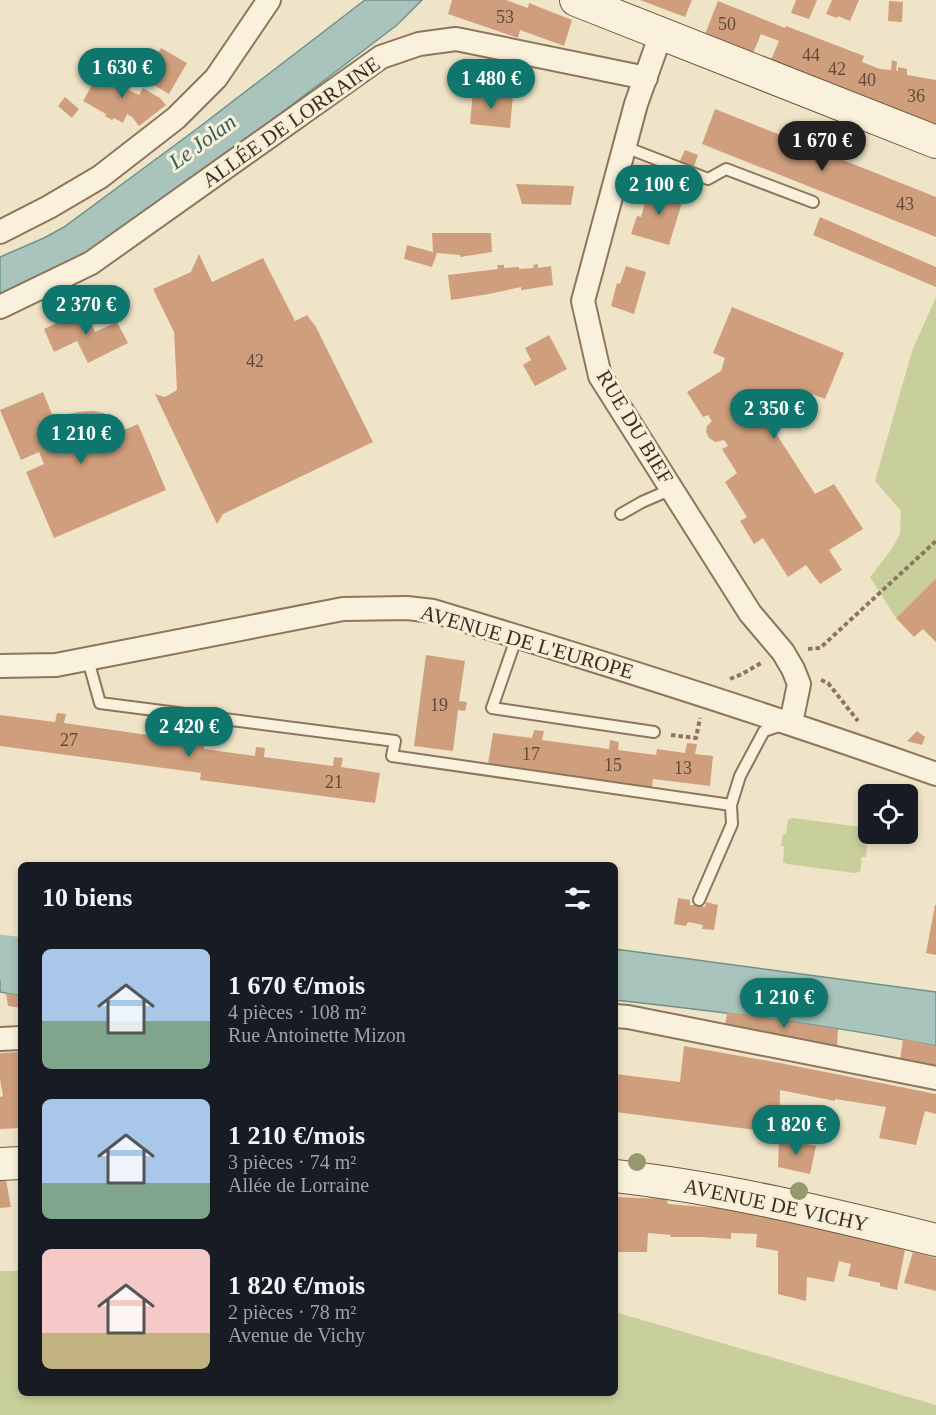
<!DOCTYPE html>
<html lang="fr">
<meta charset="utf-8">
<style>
:root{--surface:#171b24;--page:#242831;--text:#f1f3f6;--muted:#9ea1a6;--accent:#0f766e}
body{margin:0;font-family:"Times New Roman",serif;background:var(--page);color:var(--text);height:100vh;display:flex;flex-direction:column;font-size:22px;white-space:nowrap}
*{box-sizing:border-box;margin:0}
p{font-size:20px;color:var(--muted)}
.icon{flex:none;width:33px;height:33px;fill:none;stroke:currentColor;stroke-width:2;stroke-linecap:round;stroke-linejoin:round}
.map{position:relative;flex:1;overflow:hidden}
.details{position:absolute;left:18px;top:862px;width:600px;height:534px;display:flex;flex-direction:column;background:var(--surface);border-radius:9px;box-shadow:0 3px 9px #0003}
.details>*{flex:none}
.controls{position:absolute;left:858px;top:784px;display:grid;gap:12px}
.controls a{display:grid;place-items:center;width:60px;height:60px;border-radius:9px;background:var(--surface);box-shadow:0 3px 9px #0003;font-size:30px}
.price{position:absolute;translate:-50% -51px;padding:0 14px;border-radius:21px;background:var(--accent);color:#fff;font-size:20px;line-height:39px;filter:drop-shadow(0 2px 3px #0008)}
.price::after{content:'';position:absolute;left:50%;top:36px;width:18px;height:14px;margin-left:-9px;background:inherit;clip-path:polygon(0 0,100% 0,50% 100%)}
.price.selected{background:#222;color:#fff}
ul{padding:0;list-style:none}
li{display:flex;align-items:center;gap:18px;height:150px;padding:0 24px}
li span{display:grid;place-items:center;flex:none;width:168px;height:120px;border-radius:9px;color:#555}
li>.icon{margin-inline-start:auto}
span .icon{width:72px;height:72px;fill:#fffc;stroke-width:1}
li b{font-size:26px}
h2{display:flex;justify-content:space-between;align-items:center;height:72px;padding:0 24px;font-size:26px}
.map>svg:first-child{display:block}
.green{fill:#c9cf9b}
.water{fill:#a9c4bc;stroke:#6f938a;stroke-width:1.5}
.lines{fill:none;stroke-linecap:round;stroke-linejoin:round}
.river{stroke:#a9c4bc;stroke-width:45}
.building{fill:#cf9f7d}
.lane-casing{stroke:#8d765c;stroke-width:14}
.street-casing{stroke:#8d765c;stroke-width:26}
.secondary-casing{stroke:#6f573f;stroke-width:34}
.path{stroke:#8d765c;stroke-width:4;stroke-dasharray:4.5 3;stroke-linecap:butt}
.lane{stroke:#faf1dc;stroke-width:10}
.street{stroke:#faf1dc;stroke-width:22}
.secondary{stroke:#faf1dc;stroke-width:32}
.tree{fill:#96986f}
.labels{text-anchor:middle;stroke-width:6;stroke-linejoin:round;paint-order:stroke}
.number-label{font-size:18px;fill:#624a37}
.street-label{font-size:21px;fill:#3d2e20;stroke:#f7eed8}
.water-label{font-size:22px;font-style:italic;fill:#2f5d5a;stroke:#f7eed8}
</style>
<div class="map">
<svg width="936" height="1415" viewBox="0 0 936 1415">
<rect width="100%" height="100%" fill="#f0e4c8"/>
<path class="green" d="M936,297V578L896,618L870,577L891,550L900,534L901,511L875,481L912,351Z
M793,818L861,827L866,829L864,844L867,845L866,857H862L860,872L854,873L787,864L783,862L784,846H781L783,834H786L788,819Z
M0,1271H21V1394H615V1312L936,1405V1415H0Z"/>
<path class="water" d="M365,0H422L397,25L110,243L0,301V257L44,238L64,227L198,128Z
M615,949L936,992V1046C830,1025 723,1012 615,1000Z
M0,955L21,961V996L0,992Z"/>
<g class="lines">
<path class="river" d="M0,957L21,960"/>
</g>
<path class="building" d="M452,0H506L528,8L529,3L572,20L564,46L520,30L518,38L448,14Z
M640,0H692L685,17Z
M796,0H817L809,19L791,13Z
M832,0H859L850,21L838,16L837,18L826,14Z
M718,1L785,28L786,26L864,56L862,62L880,69L891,70L892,60L897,62L896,70L898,71V67L907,69V75L936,80V126L771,60L779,41L761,34L753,53L705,34Z
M889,1L903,2L902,22L888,21Z
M161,48L187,63L169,94L144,79Z
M110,63L131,75L128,80L134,83L129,90L139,95L143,88L160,98L166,105L139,126L132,117L127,114L123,123L114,118L112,120L105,116L106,114L83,101L99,73L121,85L125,78L107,68Z
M473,91L513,95L510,128L470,124Z
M65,97L79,109L72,118L58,106Z
M715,109L936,197V237L702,144Z
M685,150L698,155L693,169L679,163Z
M516,184L574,186L571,205L522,204Z
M650,186L684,196L669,245L631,234L637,216L641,217Z
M820,217L936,267V287L813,235Z
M432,233H491L492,252L460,257V255L437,253L432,267L404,259L407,245L433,252Z
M199,254L212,282L263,258L295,321L307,315L316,327L373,442L223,514L217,524L155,394L165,397L177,390L174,332L153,289L191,272Z
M538,264V268L551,266L553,285L523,290H521V287L489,294L451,300L448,275L498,269L497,265H504V268L519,267V269L534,268L533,265Z
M626,266L646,272L634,314L611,306L617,283L620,284Z
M732,307L844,353L825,399L802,390L790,419L781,416L775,432L815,494L834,484L863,529L829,550L842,570L820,584L806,565L788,577L763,538L754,544L740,521L747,517L725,482L737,473L722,449L728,446L724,440L715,442L709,438L706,432L707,426L712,421L708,415L703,417L687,392L721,371L725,358L713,353Z
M84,310L95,332L117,322L128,343L88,363L77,341L54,352L44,329Z
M549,335L567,369L535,386L523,365L531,360L525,348Z
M43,392L53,417L79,412L93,411L104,413L107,422L76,436L82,448L138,424L166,490L54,538L26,472L44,464L39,452L21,460L0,410Z
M936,578V642L923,629L914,637L896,618Z
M426,655L465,661L459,701L467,702L465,711L458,710L453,751L414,746Z
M57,713L66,714L64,723L155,736L157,727L166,728L165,737L204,742V749L255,756L256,747L265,748L264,757L333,766L334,757L343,758L341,767L380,773L375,803L200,780L201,773L0,746V715L55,722Z
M534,730L544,731L542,740L609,749L610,740L619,742L618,750L656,755L657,749L685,753L687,743L697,744L695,754L713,756L710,786L653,779L652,787L488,764L493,733L532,738Z
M917,731L925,737L922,745L907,741Z
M678,898L690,900V905H695L696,900H703L702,906L705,907L706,902L718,905L714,930L702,929L703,925L688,922L686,926L674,924Z
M935,905H936V955L926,953Z
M6,993L21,996V1008L8,1006Z
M727,1012L838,1029L837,1048L725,1027Z
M903,1039L936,1046V1068L900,1060Z
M684,1046L780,1063L936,1094V1114L925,1111L916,1145L879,1138L886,1107L835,1099V1101L780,1090L779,1133L615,1112V1074L680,1082Z
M21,1052V1128L0,1129V1097L3,1096L0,1079V1053Z
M779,1138L816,1146L810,1174L778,1167Z
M6,1180L11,1207L0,1208V1181Z
M615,1197L667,1199L668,1204L730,1209L810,1226L905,1250L897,1290L880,1286V1283L848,1276L851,1264L839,1261L834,1282L807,1277L806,1301L778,1294V1251L756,1247L757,1234L731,1233V1239L701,1237H670L671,1235L648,1233L647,1252H615Z
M913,1252L936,1258V1291L904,1283Z"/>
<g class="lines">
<g class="lane-casing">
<path id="lane" d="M625,147L708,179L726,169L813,202
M621,514L642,502L672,489
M517,636L492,708L654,732
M88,660L100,703L395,741L392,756L731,805
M699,900L732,824L731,805L740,776L764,731L782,725"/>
</g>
<g class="street-casing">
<path id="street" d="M661,34L636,104L583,301L600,376L750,613L783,652L793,669L799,684L791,723
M0,232L49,207L100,177L176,118L216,78L269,0
M0,307L91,263L381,57L419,44L456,39L646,78
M0,666L56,665L343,609L407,608L433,611C602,662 770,715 936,774
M615,1016L628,1017L936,1078
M0,1039L21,1038"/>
</g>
<g class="secondary-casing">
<path id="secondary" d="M576,0L936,142
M0,1164L21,1163
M615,1176C724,1188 830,1214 936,1240"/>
</g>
<path class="path" d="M808,649L820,648L936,541
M730,679L742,674L763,662
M821,680L828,683L858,721
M671,735L696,738L700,718"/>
<use href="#lane" class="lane"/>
<use href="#street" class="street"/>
<use href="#secondary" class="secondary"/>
</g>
<g class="tree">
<circle cx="637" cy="1162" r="9"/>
<circle cx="799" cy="1191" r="9"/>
</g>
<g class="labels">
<g class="number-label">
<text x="505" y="23">53</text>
<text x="727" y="30">50</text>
<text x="811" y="61">44</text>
<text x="837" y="75">42</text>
<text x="867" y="86">40</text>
<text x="916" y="102">36</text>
<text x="905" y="210">43</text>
<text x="255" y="367">42</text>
<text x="439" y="711">19</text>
<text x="69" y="746">27</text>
<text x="531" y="760">17</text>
<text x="613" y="771">15</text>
<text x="683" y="774">13</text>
<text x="334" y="788">21</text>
</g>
<g class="street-label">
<text transform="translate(291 122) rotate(-35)" y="7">ALLÉE DE LORRAINE</text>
<text transform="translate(635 427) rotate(59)" y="7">RUE DU BIEF</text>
<text transform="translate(527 642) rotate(16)" y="7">AVENUE DE L'EUROPE</text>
<text transform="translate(776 1205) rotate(12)" y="7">AVENUE DE VICHY</text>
</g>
<g class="water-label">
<text transform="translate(202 141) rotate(-36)" y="8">Le Jolan</text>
</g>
</g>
</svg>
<div class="controls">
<a><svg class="icon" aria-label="locate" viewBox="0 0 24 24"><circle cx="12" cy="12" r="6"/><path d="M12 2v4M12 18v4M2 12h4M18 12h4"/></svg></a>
</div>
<b class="price" style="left:122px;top:99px">1 630 €</b>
<b class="price" style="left:491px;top:110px">1 480 €</b>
<b class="price selected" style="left:822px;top:172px">1 670 €</b>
<b class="price" style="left:659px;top:216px">2 100 €</b>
<b class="price" style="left:86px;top:336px">2 370 €</b>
<b class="price" style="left:774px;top:440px">2 350 €</b>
<b class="price" style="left:81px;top:465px">1 210 €</b>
<b class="price" style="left:189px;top:758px">2 420 €</b>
<b class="price" style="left:784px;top:1029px">1 210 €</b>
<b class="price" style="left:796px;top:1156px">1 820 €</b>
<section class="details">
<h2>10 biens<svg class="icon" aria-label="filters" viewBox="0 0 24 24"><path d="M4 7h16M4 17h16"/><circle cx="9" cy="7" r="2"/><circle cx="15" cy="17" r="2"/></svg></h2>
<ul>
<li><span style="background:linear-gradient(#a9c7e8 60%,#7fa58c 0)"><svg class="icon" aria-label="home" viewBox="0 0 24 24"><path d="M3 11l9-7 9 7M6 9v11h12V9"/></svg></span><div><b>1 670 €/mois</b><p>4 pièces · 108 m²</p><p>Rue Antoinette Mizon</p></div></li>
<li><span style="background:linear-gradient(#a9c7e8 70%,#7fa58c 0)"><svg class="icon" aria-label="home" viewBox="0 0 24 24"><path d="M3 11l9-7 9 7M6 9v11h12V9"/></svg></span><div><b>1 210 €/mois</b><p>3 pièces · 74 m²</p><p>Allée de Lorraine</p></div></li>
<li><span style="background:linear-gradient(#f6c9c9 70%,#c2b280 0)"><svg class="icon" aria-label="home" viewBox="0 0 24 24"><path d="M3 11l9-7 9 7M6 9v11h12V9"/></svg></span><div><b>1 820 €/mois</b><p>2 pièces · 78 m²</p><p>Avenue de Vichy</p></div></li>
</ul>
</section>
</div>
